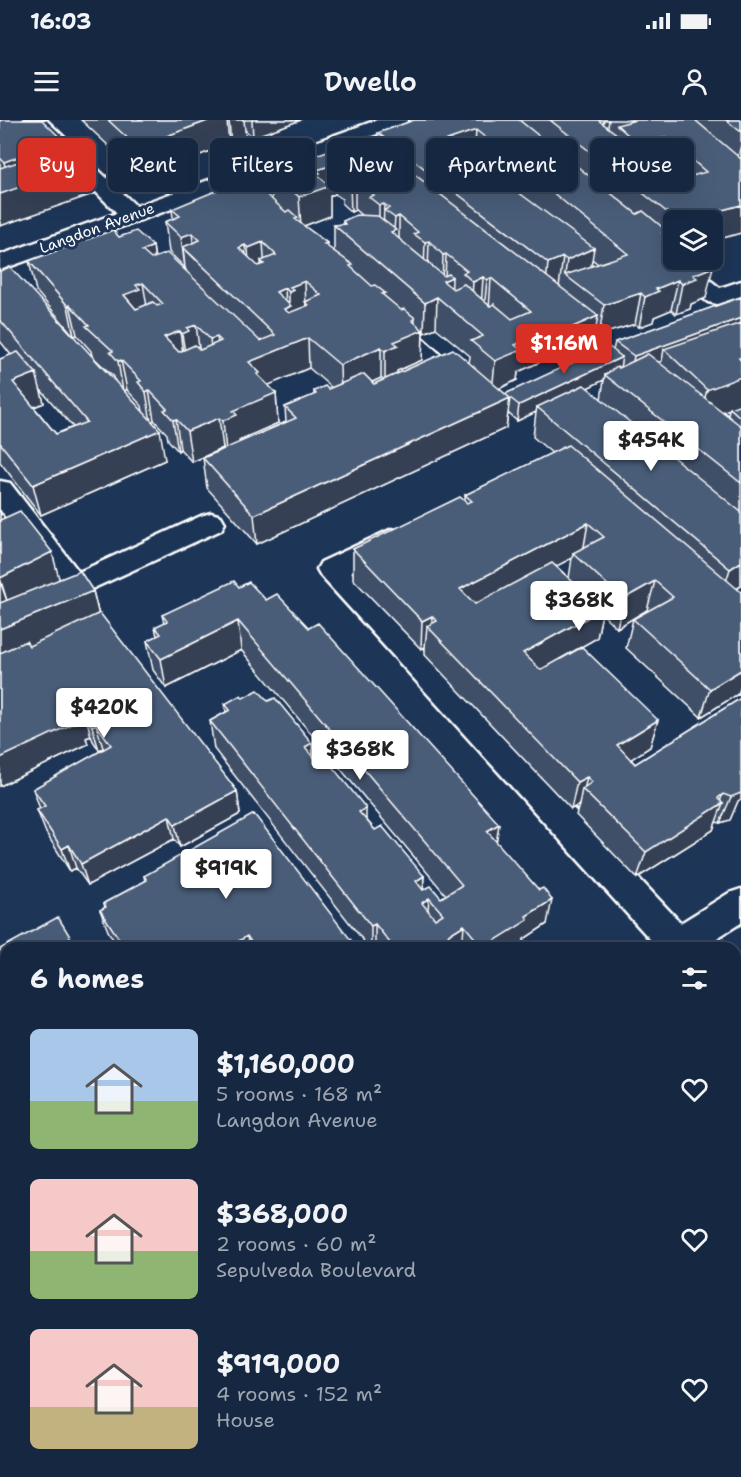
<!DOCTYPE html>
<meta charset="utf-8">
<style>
:root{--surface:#162841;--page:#1f3048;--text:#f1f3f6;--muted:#9ea6b1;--line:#35445a;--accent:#d93025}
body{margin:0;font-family:"Shantell Sans",sans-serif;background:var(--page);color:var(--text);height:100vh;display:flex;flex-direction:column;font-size:22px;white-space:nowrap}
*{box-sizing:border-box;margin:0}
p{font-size:20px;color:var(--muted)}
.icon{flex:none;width:33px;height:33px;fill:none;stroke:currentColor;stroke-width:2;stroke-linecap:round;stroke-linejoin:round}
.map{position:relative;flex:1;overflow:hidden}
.details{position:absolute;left:0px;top:822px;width:741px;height:536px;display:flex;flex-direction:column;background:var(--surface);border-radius:18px 18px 0 0;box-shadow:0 6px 24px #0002,0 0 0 2px var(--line)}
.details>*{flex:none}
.hud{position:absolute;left:18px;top:18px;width:705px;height:54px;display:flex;gap:12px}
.controls{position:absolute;left:663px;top:90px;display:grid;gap:12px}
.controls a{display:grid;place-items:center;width:60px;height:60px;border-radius:9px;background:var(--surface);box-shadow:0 6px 24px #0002,0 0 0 2px var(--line);font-size:30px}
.price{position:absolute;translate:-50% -51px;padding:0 14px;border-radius:6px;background:#fff;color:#222;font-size:20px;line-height:39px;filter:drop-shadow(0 2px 3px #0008)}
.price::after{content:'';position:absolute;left:50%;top:36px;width:18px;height:14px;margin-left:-9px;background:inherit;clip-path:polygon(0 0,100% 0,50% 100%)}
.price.active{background:var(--accent);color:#fff}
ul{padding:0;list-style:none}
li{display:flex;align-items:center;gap:18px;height:150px;padding:0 30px}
li span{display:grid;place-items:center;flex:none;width:168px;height:120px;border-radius:9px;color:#555}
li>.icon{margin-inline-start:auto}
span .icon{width:72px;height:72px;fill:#fffc;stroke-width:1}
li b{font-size:26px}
h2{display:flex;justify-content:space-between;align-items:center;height:72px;padding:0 30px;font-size:26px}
.chip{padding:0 21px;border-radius:9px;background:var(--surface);box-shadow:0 6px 24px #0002,0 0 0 2px var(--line);font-size:21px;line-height:54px}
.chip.active{background:var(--accent);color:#fff}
.status{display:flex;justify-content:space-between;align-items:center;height:42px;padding:0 30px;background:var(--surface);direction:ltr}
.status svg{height:16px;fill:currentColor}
header{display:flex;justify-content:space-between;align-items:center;height:78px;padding:0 30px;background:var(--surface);font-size:27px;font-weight:600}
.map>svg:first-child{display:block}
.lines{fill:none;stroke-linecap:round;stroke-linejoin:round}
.minor-casing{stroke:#fff;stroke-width:5}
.major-casing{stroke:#fff;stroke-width:5}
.minor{fill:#1d3557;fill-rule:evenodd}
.major{fill:#1d3557;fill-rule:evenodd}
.wall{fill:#405068;stroke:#fff;stroke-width:1.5;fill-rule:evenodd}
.shaded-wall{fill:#344155;stroke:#fff;stroke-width:1.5}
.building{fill:#4a5d79;stroke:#fff;stroke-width:1.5;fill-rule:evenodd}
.labels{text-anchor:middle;stroke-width:6;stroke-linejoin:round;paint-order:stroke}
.far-street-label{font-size:15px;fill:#fff;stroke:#1d3557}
</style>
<div class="status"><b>16:03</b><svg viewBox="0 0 49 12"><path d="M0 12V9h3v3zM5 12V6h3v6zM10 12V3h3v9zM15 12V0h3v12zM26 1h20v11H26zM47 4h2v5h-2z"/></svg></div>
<header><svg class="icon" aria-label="menu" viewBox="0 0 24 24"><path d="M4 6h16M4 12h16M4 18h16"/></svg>Dwello<svg class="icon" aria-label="person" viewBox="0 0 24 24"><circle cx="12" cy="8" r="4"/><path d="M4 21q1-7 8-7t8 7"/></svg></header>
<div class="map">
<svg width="741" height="1357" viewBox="0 0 741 1357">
<rect width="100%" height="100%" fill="#1d3557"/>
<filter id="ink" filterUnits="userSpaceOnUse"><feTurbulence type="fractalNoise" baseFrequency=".0167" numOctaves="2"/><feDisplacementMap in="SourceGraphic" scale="12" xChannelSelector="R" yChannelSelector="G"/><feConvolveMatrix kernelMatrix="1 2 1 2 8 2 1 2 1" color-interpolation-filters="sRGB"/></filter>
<g filter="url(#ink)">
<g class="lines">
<g class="minor-casing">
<path id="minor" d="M24,0H46L136,86L377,0H408L404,4L244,63L276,89L279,94L276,99H260L225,70L0,150V135L117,93Z
M672,135L674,140H684L720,168L741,161V176L717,184L708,182L664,147L660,142L664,137Z
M390,195L399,197L441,235L445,241L437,255L398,268L389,266L385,260L389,254L419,242L378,202L381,197Z
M0,361L10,363L79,452L201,396L211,393L221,396L225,403L221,410L74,477L64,474L0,390Z
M392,409L402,412L406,419L402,426L351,452L694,817L699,828H658L321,456L317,449L321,442Z
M0,1240L6,1243V1289L0,1286Z
M741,1329V1357H684L687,1352H735V1330Z
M100,1352H151L154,1357H102Z"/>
</g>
<g class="major-casing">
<path id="major" d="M741,769V803L701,828H653L658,817L729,773Z
M741,881V918L735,920V883Z
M6,1203V1246L0,1248V1205Z
M6,1331V1352H31L29,1357H0V1333Z
M385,1352H437L440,1357H387Z"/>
</g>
<use href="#minor" class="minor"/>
<use href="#major" class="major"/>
</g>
<path class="wall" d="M0,0L87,44L93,74L0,106Z
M81,0H301L253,17L245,10L246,21L231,26L229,24L142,57Z
M414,0H741V113L712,121V100H674V140L706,178L691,184L690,189L676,194L671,190L654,197L653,202L639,207L635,204L599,215L595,212L593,226L557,242L551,237L518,252L517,260L499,269L505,274L613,230L615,222L741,177V466L737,469L741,472V577L738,574L701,597L626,528L633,499L648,491L647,490L617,508L602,494L597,518L540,550L658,600L650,627L631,639L635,644L741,578L738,681L730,700L720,703L716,702L713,710L637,758L576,695L579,685L571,689L425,535V527L421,529L353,459V429L465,381V375L552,333L533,317L536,292L517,301L508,293L506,308L257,424L207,368L203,338L224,329L223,328L192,342L180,329L178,331L168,320L167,314L154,300L152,302L165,340L41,395L0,342V239L11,235L0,221V151L115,262L114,257L92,236L91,231L77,215L74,216L36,171L29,141L119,117L153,126L155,138L186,150L185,148L169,132L165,102L173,99L172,89L272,79L270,51L305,39V36L378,27V13ZM335,74L342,79V84L351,92L355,90L361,95L343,101V104L334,105V132L327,127V123L304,106L330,96V76ZM592,139L598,144L591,146ZM436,208L470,236L469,243L397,254V251L422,240L423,213ZM309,248L332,268L328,269L314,271V275L285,287L286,302L239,322V320L278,303L276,273L268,265ZM381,258L383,260L374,264L372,262ZM604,260L601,279L587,268ZM40,269L73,307L56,314L34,287L44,283ZM127,270L142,286L143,292L124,271ZM729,289L728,295L722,291ZM572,438L569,458L556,446Z
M0,390L4,398L60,459L93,471L99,494L237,671L240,694L180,727L174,719L88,765L76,748L70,751L46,713L37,690L40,689L33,669L104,629L103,628L99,630L93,621L91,616L86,618L88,624L0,666Z
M239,467L266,480L499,704L496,722L547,804L524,819L523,824L517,828H369L214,629L210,601L226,592L225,584L313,636L375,710L424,756L423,770L441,778L446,775L241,530L166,568L153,550L147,521L157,516L155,507L164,503L162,495Z
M144,756L357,828H118L108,811L100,790L105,788L104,783L145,761Z
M741,995V1051L735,1032V1003L740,996Z
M741,1064V1233L735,1234V1065Z"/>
<path class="shaded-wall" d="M210,0H227L229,24L142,57L137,27Z
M229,0H244L246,21L231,26Z
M252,0H301L253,17Z
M604,0H609L607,12L602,14Z
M476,10L474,40L447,20Z
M666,17L660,46L633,54L638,24Z
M741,25V43L736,44Z
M23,35L30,63L87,44L93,74L0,106V74L11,70L4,42Z
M335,44V74L330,76V96L301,107L299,77L316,54L317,50Z
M355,60V90L351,92L350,62Z
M384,84L383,114L379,116V85Z
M741,85V113L712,121V100H685Z
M399,96V127L391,112L394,110L395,98Z
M192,113L195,139L183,127L185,148L181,117Z
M429,121L428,151L424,153L425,122Z
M263,122L265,153L264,144L261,141L262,154L250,158L248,128Z
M245,125L248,156L239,128Z
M153,126L157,157L142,131Z
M594,128L589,159L565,155L567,140Z
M446,134L445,160L452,157L451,188L442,166L443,135Z
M563,137L559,167L545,174L548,143Z
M713,147L706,178L691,184L690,189L676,194L682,164L693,155Z
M483,157L481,188L471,192L473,162Z
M491,158L489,189L484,191L487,160Z
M678,160L671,190L654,197L653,202L639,207L645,177L656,169Z
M305,161L306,191L292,202L276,172L285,168L286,189L289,187V172L290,167Z
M143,163L148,193L145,200L124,175L136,165Z
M641,173L635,204L599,215L604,185Z
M437,177L436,208L424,213L425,183Z
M70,185L77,215L74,216L68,186Z
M598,196L593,226L557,242L561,212Z
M415,198L414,213L423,210L422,240L397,251V256L385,261V231L394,222L412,200Z
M741,198V212L664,229L662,241L631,252L634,236Z
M196,205L200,235L187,245L182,214L187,208Z
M555,207L551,237L518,252L517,260L492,272L495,241L515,225Z
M180,211L184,242L164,217Z
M217,217L221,247L214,250L210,219Z
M308,218L309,248L262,268L276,273L278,303L239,320L240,325L226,331L223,301L233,291L249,242Z
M381,227V258L341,276L340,245Z
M622,237L619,253L605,255L604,260L541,290L537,287L536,292L517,301L519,285Z
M739,238H741V285L699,300L707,270Z
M121,240L127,270L123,271L118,241Z
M36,253L44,283L21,292L13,262Z
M149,270L154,300L151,302L146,272Z
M510,278L506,308L257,424L254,395Z
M219,298L223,328L192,342L187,311Z
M176,299L180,329L178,331L173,300Z
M160,310L165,340L41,395L33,365Z
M3,394L12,424L0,410V395Z
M588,403L583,432L573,433L572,438L458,498L460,469Z
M52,432L60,462L9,487L0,458Z
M741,442V466L721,478L730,449Z
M0,461L8,484L0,487Z
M655,461L647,490L617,508L623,479Z
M93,471L100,500L0,542V509Z
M603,489L597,518L519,562L523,533Z
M432,496L431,511L427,506L425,527L421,529L422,501Z
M238,501L241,530L166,568L161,539Z
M741,550V566L738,574L701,597L710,569Z
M88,590L92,606L96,604L103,628L99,630L92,606L86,597L91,616L86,618L88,624L0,666V638Z
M658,600L650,627L610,653L617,625Z
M312,623L314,650L305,627Z
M587,657L584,670L582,669L579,685L571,689L577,662Z
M741,659V679L738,681L730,700L720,703L731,677Z
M237,671L240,694L180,727L175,705Z
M723,674L718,686L723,683L713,710L637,758L646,732Z
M366,688V714L359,692Z
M169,696L174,719L88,765L81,744Z
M499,704L495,731L487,711Z
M69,725L76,748L70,751L62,729Z
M424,756L422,782L416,761Z
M429,778L427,803L422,783Z
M552,780L547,804L524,819L523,824L517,828H483L526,796Z
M375,804V828H371V806Z
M464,805L462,828H447L448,815Z
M247,816L249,828H227Z"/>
<path class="building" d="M0,0H42L87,44L0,74V48L27,39L23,35L4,42L0,38Z
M108,0H210L137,27Z
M414,0H519L637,94L643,91L667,111L662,113L666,116L672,114L674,116V140H695L697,141L703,140L713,147L693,155L697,158L682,164L678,160L656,169L659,171L645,177L641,173L604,185L565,155L628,134L476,10L447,20L594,128L567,140L563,137L548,143L378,13Z
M550,0H598L678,60L706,52L666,17L638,24L617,5L632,1L630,0H695L741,39V85L685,100H677Z
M726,0H741V12Z
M366,17L598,196L561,212L555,207L515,225L521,230L495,241L471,221L483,216L437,177L425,183L334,105L345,104L343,101L356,95L378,96L396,110L391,112L444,156L449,154L452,157L443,161L453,169L464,164L490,186L494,184L512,199L531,191L491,158L487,160L483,157L473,162L463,153L467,151L446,134L443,135L429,121L425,122L414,114L418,112L399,96L395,98L384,90L389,88L384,84L379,85L369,77L374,75L355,60L350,62L341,54L345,53L335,44L317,50L320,53L316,54L330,66L299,77L270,51L307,38L305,36L316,32L319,34Z
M250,60L286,92L289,90L298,98L295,99L327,123L324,124L353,145L350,146L372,166L375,165L385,173L382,174L401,190L404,189L415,198L412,200L423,210L394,222L398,225L385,231L381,227L340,245L308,218L249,242L260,253L257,254L276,273L233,291L237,295L223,301L219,298L187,311L176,299L173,300L164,290L167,289L149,270L146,272L138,262L141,261L121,240L118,241L110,232L113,231L86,206L89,205L70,185L68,186L29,141L113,110L119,117L136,111L153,126L142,131L151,139L167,133L260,221L275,215L183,127L200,120L192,113L181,117L165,102L180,96L172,89L230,65ZM263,122L276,135L261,141L264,144L258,146L239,128L245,125L248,128ZM305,161L321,175L305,182L309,185L289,193L284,189L291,186L276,172L285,168L289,172L294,170L290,167ZM143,163L163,184L157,186L153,182L136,189L124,175L140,169L136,165ZM196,205L210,219L217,217L221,221L200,230L195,225L179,232L164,217L180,211L182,214L189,211L187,208Z
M10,147L160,310L33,365L0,323V239L18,232L36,253L13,262L56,314L87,302L0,200V151Z
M741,177V198L634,236L615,222Z
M741,203V238H739L741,241V257L707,270L664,229Z
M608,226L622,237L519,285L505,274Z
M453,229L510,278L254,395L203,338L296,298L285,287L316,274L314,271L325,266L328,269L364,254L374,264Z
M648,234L741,306V363L605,255L617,246L619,248Z
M584,265L741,392V442L730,449L537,287Z
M741,284V298L730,288Z
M568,325L741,472V550L710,569L633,499L673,477L655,461L623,479L573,433L604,417L588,403L460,469L475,484L552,443L603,489L523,533L541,550L582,527L658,600L617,625L635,644L741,578V673L731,677L723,674L718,678L723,683L646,732L582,669L592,662L587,657L577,662L427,506L437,501L432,496L422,501L353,429L460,377L467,383L472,381L465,375Z
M20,391L52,432L0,458V400Z
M80,451L93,471L0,509V483Z
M234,461L239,467L249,462L266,480L277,474L309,508L318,503L499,704L487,711L539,770L543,768L552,780L526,796L528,800L483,828L464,805L448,815L459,828H394L375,804L371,806L210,601L230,590L225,584L241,575L243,578L258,570L268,581L275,578L312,623L305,627L319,643L326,639L366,688L359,692L375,710L382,706L424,756L416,761L423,770L431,766L441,778L462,765L238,501L161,539L147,521L161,514L155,507L167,501L162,495ZM429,778L443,794L435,799L422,783Z
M100,493L237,671L175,705L169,696L81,744L69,725L62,729L37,690L45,686L33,669L111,625L96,604L92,606L86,597L91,595L88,590L77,595L81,600L0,638V533L26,521L29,526Z
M254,694L357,828H255L247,816L227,828H125L100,790L106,787L104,783L147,760L144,756Z
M58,797L77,828H6V1100L0,1088V829Z
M741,1064V1225L735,1226V1065Z"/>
</g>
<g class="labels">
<g class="far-street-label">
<text transform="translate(97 108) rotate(-20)" y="5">Langdon Avenue</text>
</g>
</g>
</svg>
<div class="controls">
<a><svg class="icon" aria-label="layers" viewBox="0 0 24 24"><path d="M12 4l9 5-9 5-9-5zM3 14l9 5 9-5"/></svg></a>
</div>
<b class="price active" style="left:564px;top:255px">$1.16M</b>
<b class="price" style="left:651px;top:352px">$454K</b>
<b class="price" style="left:579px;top:512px">$368K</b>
<b class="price" style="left:104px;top:619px">$420K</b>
<b class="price" style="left:360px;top:661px">$368K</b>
<b class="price" style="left:226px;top:780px">$919K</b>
<div class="hud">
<a class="chip active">Buy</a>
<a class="chip">Rent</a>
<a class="chip">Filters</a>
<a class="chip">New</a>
<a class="chip">Apartment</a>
<a class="chip">House</a>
</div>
<section class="details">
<h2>6 homes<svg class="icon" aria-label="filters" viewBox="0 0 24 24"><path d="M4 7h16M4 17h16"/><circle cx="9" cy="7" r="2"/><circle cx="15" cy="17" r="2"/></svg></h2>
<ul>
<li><span style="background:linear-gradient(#a9c7e8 60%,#8fb573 0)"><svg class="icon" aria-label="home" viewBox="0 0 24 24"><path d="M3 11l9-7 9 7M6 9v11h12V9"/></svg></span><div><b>$1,160,000</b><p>5 rooms · 168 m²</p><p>Langdon Avenue</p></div><svg class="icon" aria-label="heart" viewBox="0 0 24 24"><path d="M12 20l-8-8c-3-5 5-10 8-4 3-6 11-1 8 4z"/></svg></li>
<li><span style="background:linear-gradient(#f6c9c9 60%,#8fb573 0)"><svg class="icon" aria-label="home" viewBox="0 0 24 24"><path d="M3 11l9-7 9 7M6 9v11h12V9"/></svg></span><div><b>$368,000</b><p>2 rooms · 60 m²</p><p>Sepulveda Boulevard</p></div><svg class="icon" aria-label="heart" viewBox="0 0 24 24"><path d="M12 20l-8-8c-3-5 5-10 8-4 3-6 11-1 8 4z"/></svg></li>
<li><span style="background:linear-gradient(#f6c9c9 65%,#c2b280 0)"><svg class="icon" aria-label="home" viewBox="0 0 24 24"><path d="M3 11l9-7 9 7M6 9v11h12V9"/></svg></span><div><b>$919,000</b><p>4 rooms · 152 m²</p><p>House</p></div><svg class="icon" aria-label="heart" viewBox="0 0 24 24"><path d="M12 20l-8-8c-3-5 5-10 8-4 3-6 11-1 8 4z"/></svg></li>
</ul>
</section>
</div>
